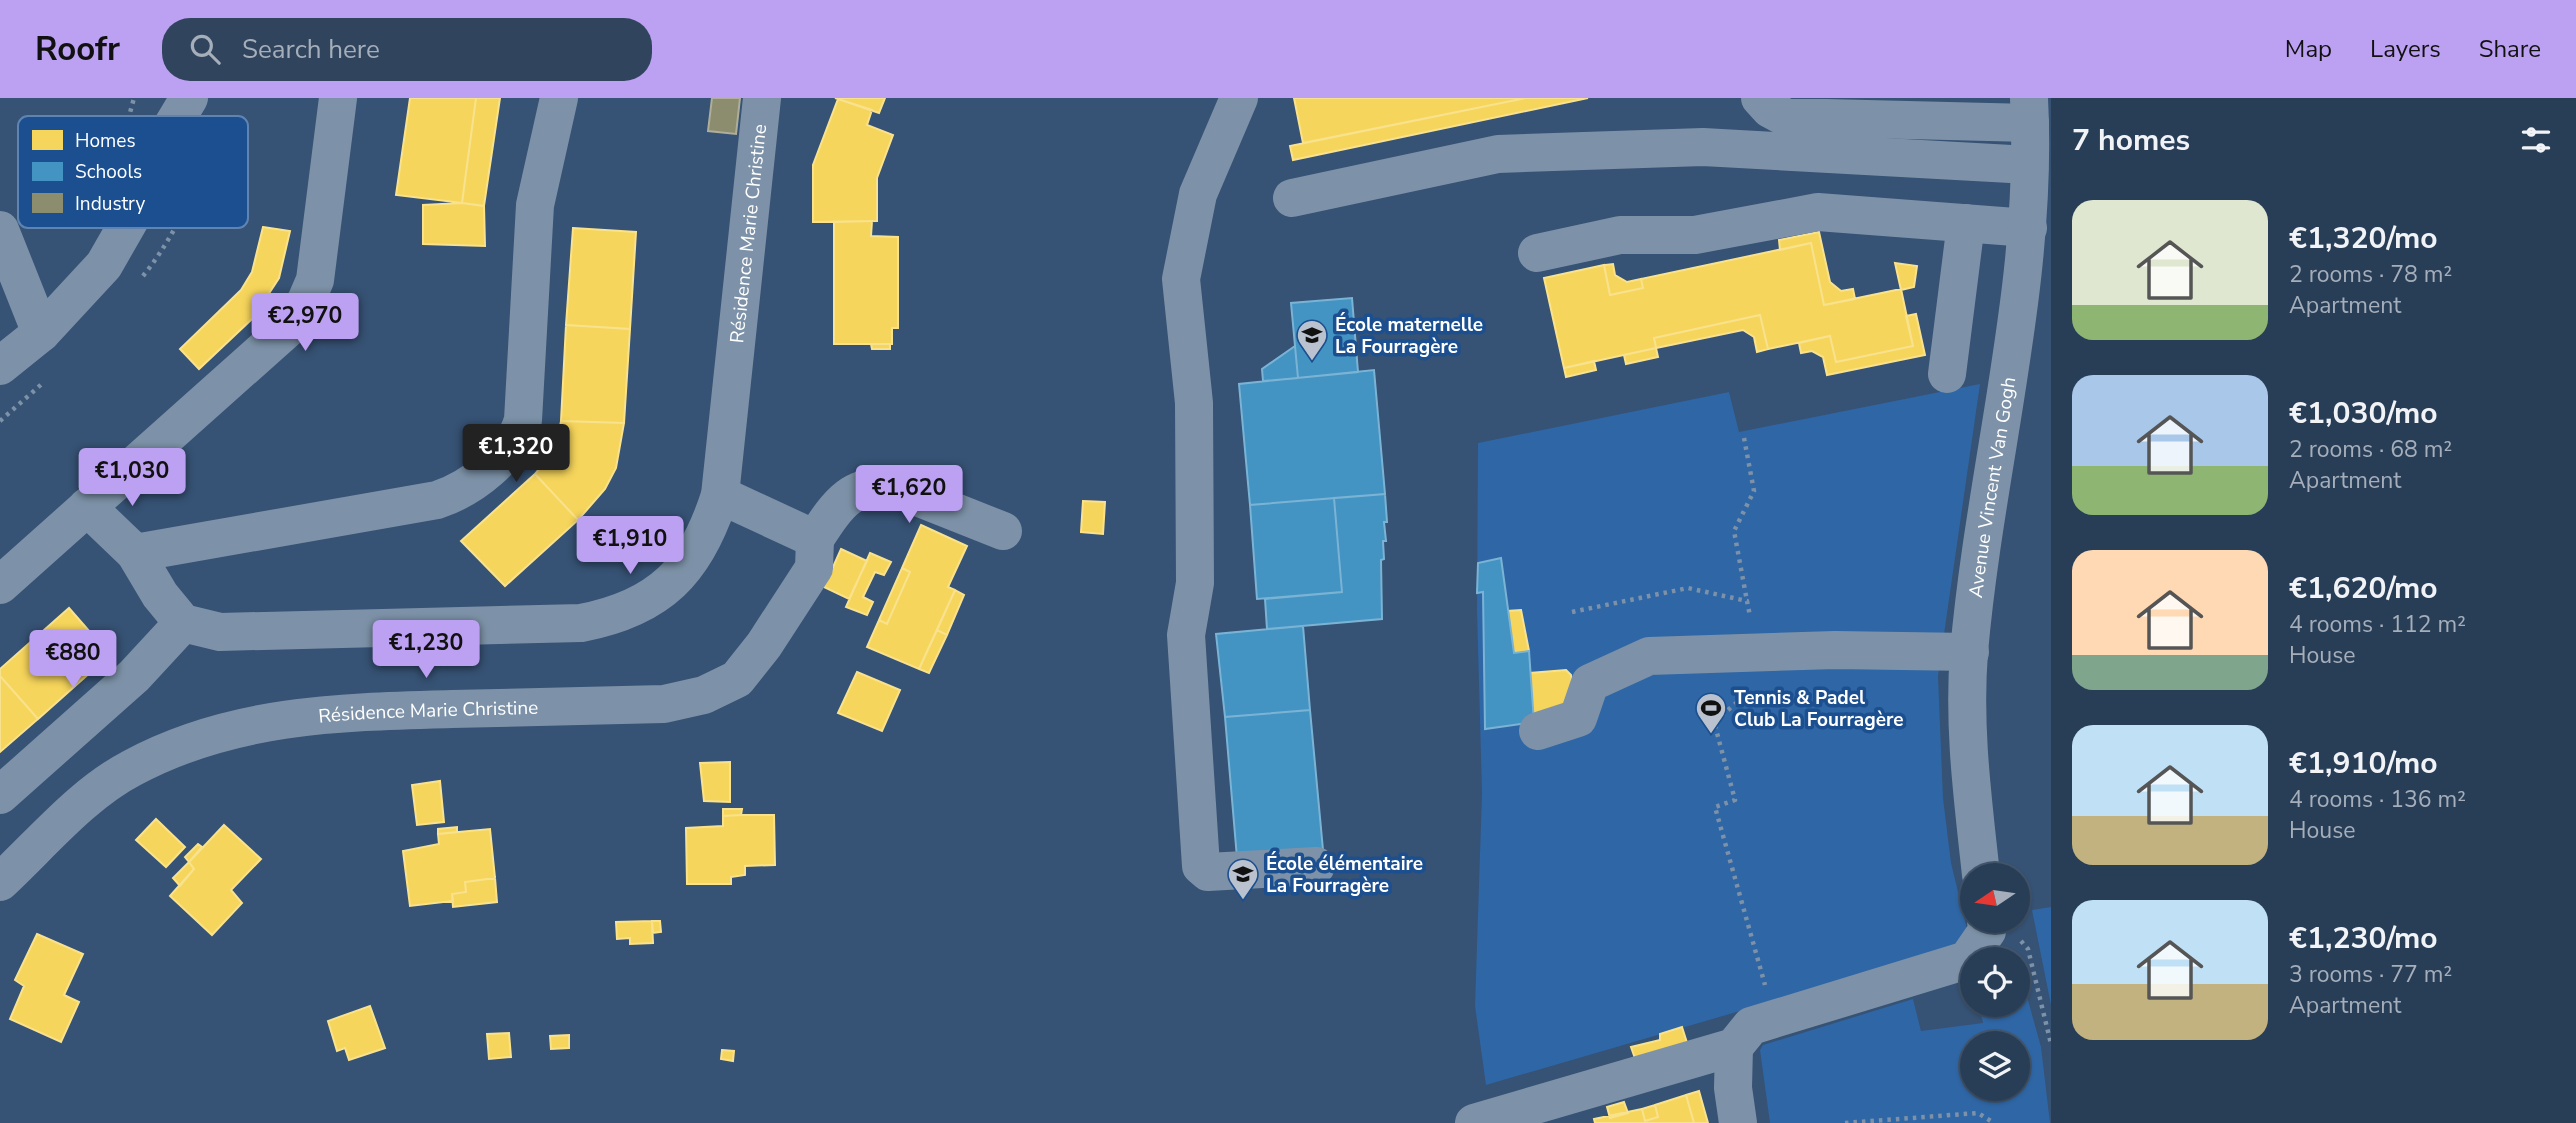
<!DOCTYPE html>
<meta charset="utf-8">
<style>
:root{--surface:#283e57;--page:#30455d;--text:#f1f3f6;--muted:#a5aeba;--line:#44576d;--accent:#bca0f2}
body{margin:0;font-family:"Nunito Sans",sans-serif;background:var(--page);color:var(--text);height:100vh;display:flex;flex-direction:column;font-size:26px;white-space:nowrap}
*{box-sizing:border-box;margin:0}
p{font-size:23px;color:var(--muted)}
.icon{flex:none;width:38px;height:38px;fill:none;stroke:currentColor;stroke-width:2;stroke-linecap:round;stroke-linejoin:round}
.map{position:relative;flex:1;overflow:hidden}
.sheet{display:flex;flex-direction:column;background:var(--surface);width:525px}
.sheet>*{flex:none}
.needle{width:46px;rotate:257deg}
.tools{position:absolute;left:1960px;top:765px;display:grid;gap:14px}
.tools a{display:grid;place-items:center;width:70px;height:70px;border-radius:50%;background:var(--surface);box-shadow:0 2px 5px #0004,0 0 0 2px var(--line);font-size:35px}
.price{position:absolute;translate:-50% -60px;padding:0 16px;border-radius:7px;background:var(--accent);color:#111;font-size:23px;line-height:46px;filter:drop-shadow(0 2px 4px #0008)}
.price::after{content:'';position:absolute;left:50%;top:42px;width:21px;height:16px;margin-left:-10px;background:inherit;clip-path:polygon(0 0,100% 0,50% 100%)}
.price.active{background:#222;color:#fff}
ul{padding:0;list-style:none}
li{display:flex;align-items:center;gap:21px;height:175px;padding:0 21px}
li span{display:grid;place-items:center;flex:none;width:196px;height:140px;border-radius:21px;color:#555}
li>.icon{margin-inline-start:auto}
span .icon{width:84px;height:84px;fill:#fffc;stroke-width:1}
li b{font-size:30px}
h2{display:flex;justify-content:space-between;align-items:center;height:84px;padding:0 21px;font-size:30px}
header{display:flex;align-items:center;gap:42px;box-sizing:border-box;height:98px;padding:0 35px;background:var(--accent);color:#111}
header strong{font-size:33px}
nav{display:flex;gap:38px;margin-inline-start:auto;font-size:24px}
.search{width:490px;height:63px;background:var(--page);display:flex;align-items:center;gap:18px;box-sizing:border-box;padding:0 24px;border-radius:28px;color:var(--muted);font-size:26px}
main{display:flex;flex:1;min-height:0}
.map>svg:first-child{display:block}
.green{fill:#2f66a5;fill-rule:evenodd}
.homes{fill:#f6d55c;stroke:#f9e28d;stroke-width:2}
.schools{fill:#4393c3;stroke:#7bb3d5;stroke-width:2}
.industry{fill:#8c8c6e;stroke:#aeae9a;stroke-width:2}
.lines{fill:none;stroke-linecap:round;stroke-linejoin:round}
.path{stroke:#7d92a8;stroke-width:4.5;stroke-dasharray:3.5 5;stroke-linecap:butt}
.minor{stroke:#7d92a8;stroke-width:38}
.labels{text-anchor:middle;stroke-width:7;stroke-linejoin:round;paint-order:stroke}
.street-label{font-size:19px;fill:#fff;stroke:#1b4f8f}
.poi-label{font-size:19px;font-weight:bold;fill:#fff;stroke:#1b4f8f;text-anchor:start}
.key{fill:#1b4f8f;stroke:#5f84b1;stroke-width:2}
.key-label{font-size:19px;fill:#fff}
</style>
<header>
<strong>Roofr</strong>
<div class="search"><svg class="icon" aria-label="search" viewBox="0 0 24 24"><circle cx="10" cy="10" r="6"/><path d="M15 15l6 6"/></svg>Search here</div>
<nav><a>Map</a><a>Layers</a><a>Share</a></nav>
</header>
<main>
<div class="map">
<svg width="2051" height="1025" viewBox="0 0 2051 1025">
<rect width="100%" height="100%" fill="#365274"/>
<path class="green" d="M1980,286L1938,578L1943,700L1951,765L1967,831L1963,848L1486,987L1475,908L1482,695L1477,513L1478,345L1729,294L1739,334Z
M2051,809V907L2032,812Z
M2019,870L2041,949L2050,1025H1770L1760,952L1763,947L1913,901L1921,933L1983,925L1979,907L2018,906ZM1972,945H2018V990H1972Z"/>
<path class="homes" d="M410,0H476L462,105L396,97Z
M476,0H500L484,108L462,105Z
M835,0H885L879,15Z
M1294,0H1526L1303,45Z
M1526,0H1588L1293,62L1290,48Z
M838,1L872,12L867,27L893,37L877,80V123L813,124V67Z
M462,105L484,108L485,148L423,146V107Z
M872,123L871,138L898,139V230H892V246H834V124Z
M263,129L290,133L279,180L253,220L199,271L180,251L241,192L252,174Z
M573,130L636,134L630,231L566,227Z
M1819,134L1830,184L1841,193L1853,191L1855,201L1824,207L1811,145L1780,152L1779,142Z
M1811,145L1824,207L1901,191L1913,248L1836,264L1830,238L1768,251L1760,217L1654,240L1656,250L1564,270L1544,180L1604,167L1610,197L1643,190L1641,181Z
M1895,165L1917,168L1914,189L1901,192Z
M1613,166L1615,177L1627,184L1641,181L1643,190L1610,197L1604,167Z
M1916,216L1925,257L1827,277L1823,259L1812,253L1801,255L1799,245L1830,238L1836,264L1913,248L1906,218Z
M1760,217L1768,251L1757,254L1754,239L1743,232L1656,250L1654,240Z
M566,227L630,231L624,325L561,323Z
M871,246H890V251H872Z
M1656,250L1658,259L1626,266L1624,257Z
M1594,263L1596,272L1566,279L1564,270Z
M561,323L624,325L616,370L605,391L578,422L535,376L556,350Z
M535,376L578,422L505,488L461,443Z
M1083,403L1105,404L1103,436L1081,434Z
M921,427L967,448L948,489L955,492L919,571L867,549L879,522L887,526L910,474L902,470Z
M841,451L867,463L849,501L824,489Z
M870,455L891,464L884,477L875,474L863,499L873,504L867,517L846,509Z
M902,470L910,474L887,526L879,522Z
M955,492L964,497L947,537L937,532Z
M69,510L110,557L38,621L0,578V571Z
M1521,512L1529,553L1514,555L1507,513Z
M937,532L947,537L929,575L919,571Z
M1566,572L1571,577L1575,611L1534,620L1530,575Z
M857,574L900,592L882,633L838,615Z
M0,578L38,621L0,654Z
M730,664V704L704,703L700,665Z
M440,683L444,724L417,727L412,687Z
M723,711H742L741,717L723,718Z
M741,717H774L775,767L745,768V777L731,779V786H687L686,730L723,728V718Z
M156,721L185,749L166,769L136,742Z
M224,727L261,761L231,792L242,805L212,837L170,798L194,771L189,764Z
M457,729V734L438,736V731Z
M490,731L495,780L465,784L466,794L452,796L453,803L410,808L403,753L439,746L438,736Z
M198,746L202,749L189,764L185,759Z
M189,764L194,771L180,788L173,780Z
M495,780L497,804L453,809L452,796L466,794L465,784Z
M652,823H660L661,834L653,835Z
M652,823L653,845L630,846V840L617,841L616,824Z
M37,836L83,856L64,897L79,904L61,944L10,921L24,888L15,882Z
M370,908L385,950L349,962L345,950L337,953L328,923Z
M1682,929L1689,951L1637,966L1631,949L1660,942V936Z
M509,935L511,959L489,961L487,936Z
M569,937V950L551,951L550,938Z
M722,952L734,953L733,963L721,961Z
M1699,993L1708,1025H1694L1686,997Z
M1686,997L1694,1025H1595L1594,1021L1642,1011L1645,1023L1658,1019L1655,1007Z
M1624,1004L1628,1015L1610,1020L1607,1009Z
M1655,1007L1658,1019L1645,1023L1642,1011Z"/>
<path class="schools" d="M1352,200L1358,274L1298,280L1291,205Z
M1295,248L1298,280L1263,283L1262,271Z
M1374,272L1385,396L1250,407L1239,286Z
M1385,396L1387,424H1384L1386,443H1383L1384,461L1381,462L1382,521L1267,531L1265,501L1342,494L1334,400Z
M1334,400L1342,494L1257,501L1250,407Z
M1501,460L1514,555L1529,553L1534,624L1485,631L1483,494L1477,495L1478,465Z
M1303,528L1310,612L1225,619L1216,536Z
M1310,612L1323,752L1237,760L1225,619Z"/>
<path class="industry" d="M712,0H740L736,36L708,33Z"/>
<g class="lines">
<path class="path" d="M117,63L134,0
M143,178C177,136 199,84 215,33
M0,323L44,284
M1744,340L1754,393L1734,433L1747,503
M1572,514L1688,490L1747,503L1750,518
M1750,593L1714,624L1735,702L1715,709L1765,887
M2021,843L2028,851L2051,946
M1845,1025L1978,1015L1994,1025"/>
<g class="minor">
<path d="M1239,0L1198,96L1181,181L1194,305L1195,485L1186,537L1201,768L1208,774L1316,768"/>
<path d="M1760,0L1770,11L1785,19L2030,25"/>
<path d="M1292,100L1498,56L1703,49L2029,67"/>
<path d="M0,132L41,235"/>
<path d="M1537,155L1620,137H1695L1818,114L2028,130"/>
<path d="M0,268L41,235L104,167L151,85L171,30L189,0"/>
<path d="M1947,276L1966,125"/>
<path id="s1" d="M87,409L135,455L160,497L183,525L220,534L581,525C660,510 696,473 720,397L762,0"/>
<path d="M815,441C837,407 853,381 897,391L1003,433"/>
<path d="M135,455L437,402C473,390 512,359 523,322L535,107L559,0"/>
<path d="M0,487L287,231L306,203L315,182L338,0"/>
<path d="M1538,633L1578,620L1590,585L1649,558L1835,552L1970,554"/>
<path d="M0,697L134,578L183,525"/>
<path id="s2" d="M1981,777C1973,702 1963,630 1969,554C1985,370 2039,186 2029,0"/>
<path id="s3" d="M0,784C41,746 82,696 132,670C232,616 341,614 452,611C522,609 593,608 664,606L704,597L737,581L764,547L814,470L815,441L720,397"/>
<path d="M1734,949L1733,990L1738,1025"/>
<path d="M1474,1025L1734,949L1751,928L1967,862L1987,833L1986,822"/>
</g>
</g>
<defs>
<g id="school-pin" transform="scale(1.575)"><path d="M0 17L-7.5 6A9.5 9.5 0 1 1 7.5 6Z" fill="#b9c2ce" stroke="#1b4f8f"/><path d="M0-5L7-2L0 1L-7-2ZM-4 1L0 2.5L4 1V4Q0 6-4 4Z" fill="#111"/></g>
<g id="stadium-pin" transform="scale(1.575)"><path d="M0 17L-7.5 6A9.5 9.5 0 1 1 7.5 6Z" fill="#b9c2ce" stroke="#1b4f8f"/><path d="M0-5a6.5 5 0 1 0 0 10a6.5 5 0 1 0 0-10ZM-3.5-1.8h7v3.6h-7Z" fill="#111"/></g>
</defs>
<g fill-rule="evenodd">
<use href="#school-pin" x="1312" y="237"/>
<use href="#stadium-pin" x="1711" y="610"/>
<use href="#school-pin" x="1243" y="776"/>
</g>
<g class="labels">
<g class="street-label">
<text dy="7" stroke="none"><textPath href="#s1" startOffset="1015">Résidence Marie Christine</textPath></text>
<text dy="7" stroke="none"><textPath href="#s2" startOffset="390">Avenue Vincent Van Gogh</textPath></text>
<text dy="7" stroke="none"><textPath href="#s3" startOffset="480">Résidence Marie Christine</textPath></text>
</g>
<g class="poi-label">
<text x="1335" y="233">École maternelle<tspan x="1335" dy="22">La Fourragère</tspan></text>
<text x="1734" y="606">Tennis &amp; Padel<tspan x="1734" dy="22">Club La Fourragère</tspan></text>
<text x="1266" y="772">École élémentaire<tspan x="1266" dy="22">La Fourragère</tspan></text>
</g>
</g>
<rect x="18" y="18" width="230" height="112" rx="10" class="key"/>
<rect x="32" y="32" width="31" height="20" fill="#f6d55c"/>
<rect x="32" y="64" width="31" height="19" fill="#4393c3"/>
<rect x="32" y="95" width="31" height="20" fill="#8c8c6e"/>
<g class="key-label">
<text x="75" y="49">Homes</text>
<text x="75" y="80">Schools</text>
<text x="75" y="112">Industry</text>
</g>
</svg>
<div class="tools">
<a><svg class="needle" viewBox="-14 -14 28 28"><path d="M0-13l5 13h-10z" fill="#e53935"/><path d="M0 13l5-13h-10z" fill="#a5aeba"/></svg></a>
<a><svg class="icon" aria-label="locate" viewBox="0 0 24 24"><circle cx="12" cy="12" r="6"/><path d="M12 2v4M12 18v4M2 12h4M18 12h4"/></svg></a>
<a><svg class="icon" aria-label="layers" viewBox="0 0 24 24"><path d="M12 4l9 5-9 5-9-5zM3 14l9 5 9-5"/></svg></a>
</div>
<b class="price" style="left:305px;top:255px">€2,970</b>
<b class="price active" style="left:516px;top:386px">€1,320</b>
<b class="price" style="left:132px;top:410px">€1,030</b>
<b class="price" style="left:909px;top:427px">€1,620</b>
<b class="price" style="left:630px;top:478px">€1,910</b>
<b class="price" style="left:426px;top:582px">€1,230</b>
<b class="price" style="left:73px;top:592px">€880</b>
</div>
<section class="sheet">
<h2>7 homes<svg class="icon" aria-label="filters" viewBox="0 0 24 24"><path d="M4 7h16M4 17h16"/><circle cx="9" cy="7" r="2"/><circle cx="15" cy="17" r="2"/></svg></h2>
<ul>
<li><span style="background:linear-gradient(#dfe7d0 75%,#8fb573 0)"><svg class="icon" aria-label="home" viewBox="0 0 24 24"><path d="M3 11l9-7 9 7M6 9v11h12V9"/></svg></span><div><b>€1,320/mo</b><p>2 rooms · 78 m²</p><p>Apartment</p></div></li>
<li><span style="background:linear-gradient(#a9c7e8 65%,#8fb573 0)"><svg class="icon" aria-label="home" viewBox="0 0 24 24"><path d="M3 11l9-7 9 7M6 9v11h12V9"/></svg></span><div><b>€1,030/mo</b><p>2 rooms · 68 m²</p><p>Apartment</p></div></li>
<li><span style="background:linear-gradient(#ffd9b3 75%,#7fa58c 0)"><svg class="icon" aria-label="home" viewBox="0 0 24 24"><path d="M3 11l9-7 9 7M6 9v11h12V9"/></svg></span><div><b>€1,620/mo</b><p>4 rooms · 112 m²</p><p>House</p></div></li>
<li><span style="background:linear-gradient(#bfe0f5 65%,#c2b280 0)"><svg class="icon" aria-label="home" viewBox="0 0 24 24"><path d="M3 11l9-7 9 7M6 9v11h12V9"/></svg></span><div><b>€1,910/mo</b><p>4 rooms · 136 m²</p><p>House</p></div></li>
<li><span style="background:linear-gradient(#bfe0f5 60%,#c2b280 0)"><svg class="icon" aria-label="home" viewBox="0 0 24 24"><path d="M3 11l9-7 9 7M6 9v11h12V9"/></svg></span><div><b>€1,230/mo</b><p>3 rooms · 77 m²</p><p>Apartment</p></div></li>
</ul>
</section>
</main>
